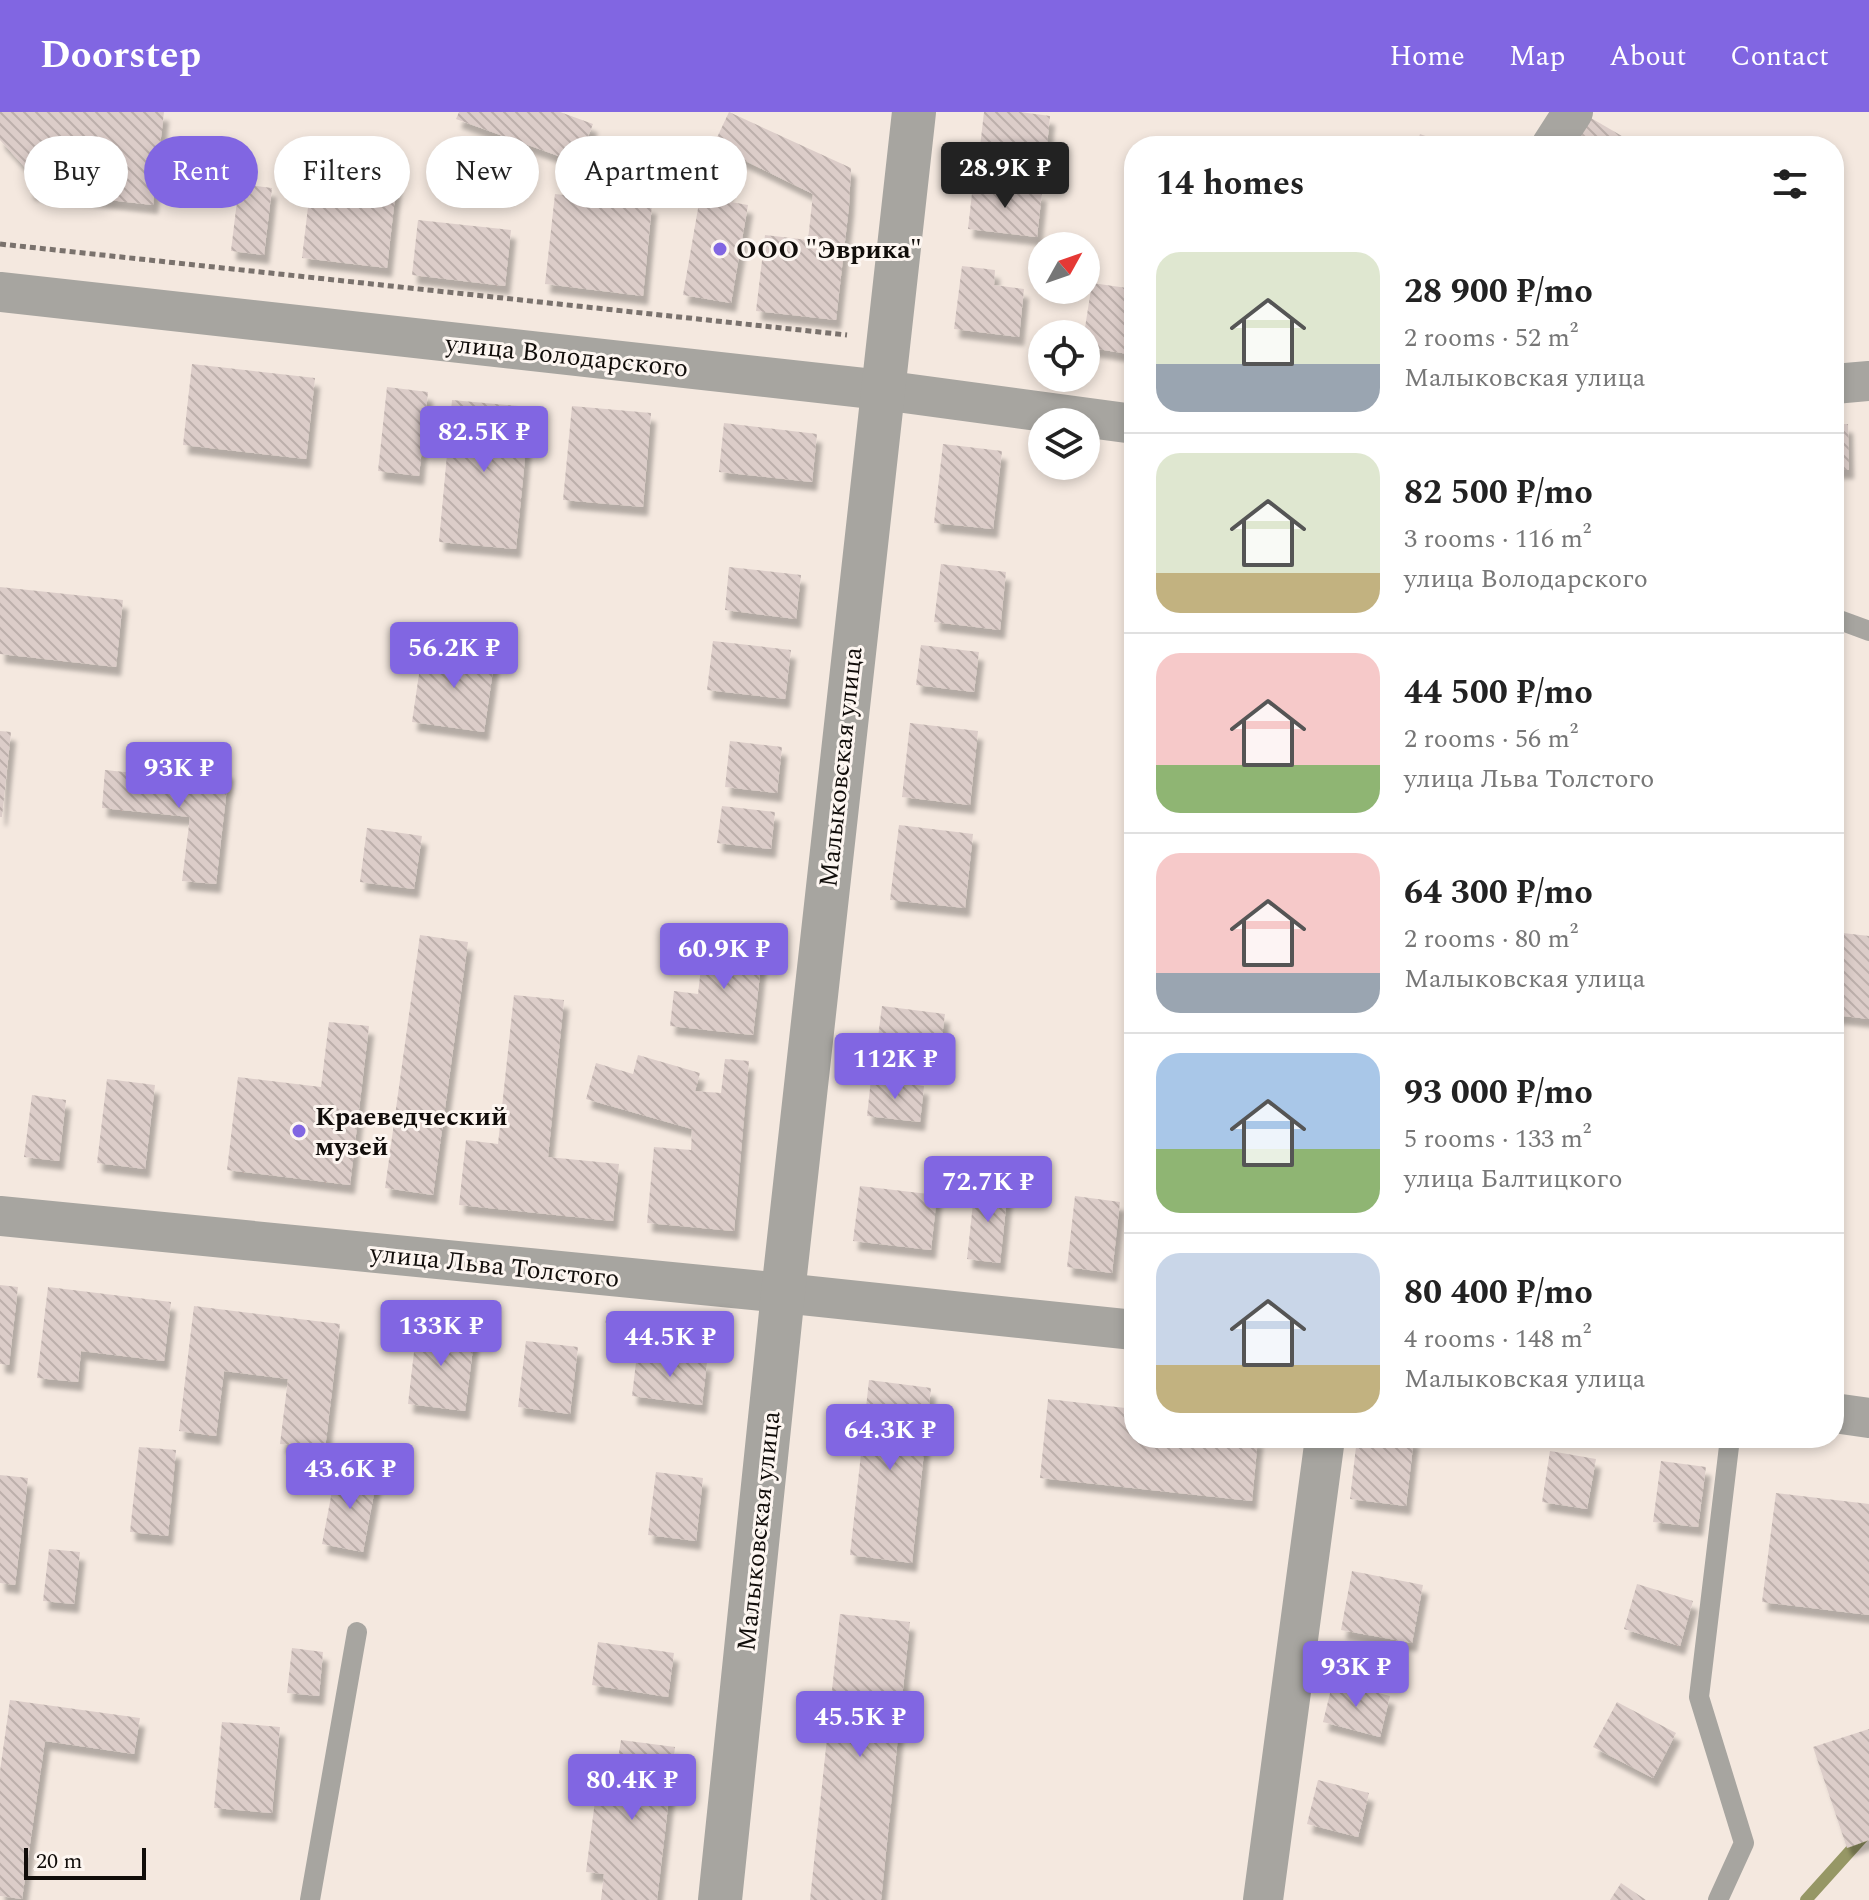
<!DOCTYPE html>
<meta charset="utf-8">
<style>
:root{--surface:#fff;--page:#f2f2f2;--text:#222;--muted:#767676;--line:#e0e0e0;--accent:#8166e2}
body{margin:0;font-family:Spectral,serif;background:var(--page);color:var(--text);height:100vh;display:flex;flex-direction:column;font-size:30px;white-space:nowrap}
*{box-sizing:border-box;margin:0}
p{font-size:26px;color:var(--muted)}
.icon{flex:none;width:44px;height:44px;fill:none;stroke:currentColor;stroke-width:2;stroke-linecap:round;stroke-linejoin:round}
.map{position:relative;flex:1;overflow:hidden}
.sheet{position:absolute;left:1124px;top:24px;width:720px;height:1312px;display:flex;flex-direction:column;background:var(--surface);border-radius:32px;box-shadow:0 4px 12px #0003}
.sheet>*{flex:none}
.banner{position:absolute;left:24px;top:24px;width:760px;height:72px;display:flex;gap:16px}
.needle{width:52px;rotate:50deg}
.buttons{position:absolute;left:1028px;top:120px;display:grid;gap:16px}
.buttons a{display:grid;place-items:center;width:72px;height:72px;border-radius:50%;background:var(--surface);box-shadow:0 4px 12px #0003;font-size:40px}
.scale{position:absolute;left:24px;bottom:20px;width:122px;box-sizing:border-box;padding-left:8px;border:4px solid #110d0a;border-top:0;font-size:22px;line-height:28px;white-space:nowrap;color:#110d0a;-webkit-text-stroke:6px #fdf6f1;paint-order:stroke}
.price{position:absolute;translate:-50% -68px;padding:0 18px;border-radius:8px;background:var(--accent);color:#fff;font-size:26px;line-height:52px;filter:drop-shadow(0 2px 4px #0008)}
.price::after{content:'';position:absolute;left:50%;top:48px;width:24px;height:18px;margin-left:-12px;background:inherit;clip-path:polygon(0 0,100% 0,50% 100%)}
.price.on{background:#222;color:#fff}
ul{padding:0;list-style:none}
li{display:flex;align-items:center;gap:24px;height:200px;padding:0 32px}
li+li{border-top:2px solid var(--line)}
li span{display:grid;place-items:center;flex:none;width:224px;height:160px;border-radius:24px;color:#555}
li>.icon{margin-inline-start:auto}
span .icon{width:96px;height:96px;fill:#fffc;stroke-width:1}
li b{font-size:34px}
h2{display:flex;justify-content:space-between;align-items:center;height:96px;padding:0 32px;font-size:34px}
.tag{padding:0 28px;border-radius:36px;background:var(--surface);box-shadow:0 4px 12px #0003;font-size:28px;line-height:72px}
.tag.on{background:var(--accent);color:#fff}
header{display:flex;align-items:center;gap:48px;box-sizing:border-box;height:112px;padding:0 40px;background:var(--accent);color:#fff}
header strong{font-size:38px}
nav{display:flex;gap:44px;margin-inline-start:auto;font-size:28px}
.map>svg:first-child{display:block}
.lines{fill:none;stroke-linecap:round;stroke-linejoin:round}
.stream{stroke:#969765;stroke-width:12}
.building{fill:url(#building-back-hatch);filter:url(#shadow)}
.path{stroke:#7a726d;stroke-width:5;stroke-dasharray:6 4;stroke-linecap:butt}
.service{stroke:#a7a5a0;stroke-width:20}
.minor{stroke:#a7a5a0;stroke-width:40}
.tertiary{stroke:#a7a5a0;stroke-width:44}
.poi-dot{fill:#8166e2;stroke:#fdf6f1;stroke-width:3}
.labels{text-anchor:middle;stroke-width:6;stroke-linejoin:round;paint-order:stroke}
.poi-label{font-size:26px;font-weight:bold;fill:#110d0a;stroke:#fdf6f1;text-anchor:start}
.street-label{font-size:26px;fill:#110d0a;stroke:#fdf6f1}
</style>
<header>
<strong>Doorstep</strong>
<nav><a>Home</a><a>Map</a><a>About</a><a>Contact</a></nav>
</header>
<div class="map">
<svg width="1869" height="1788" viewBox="0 0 1869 1788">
<defs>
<pattern id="building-back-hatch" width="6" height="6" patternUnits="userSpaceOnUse" patternTransform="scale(2)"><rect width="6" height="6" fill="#dccdc9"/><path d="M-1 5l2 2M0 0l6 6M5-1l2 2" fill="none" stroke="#bcafab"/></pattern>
<filter id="shadow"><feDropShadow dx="5" dy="9" stdDeviation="2" flood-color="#0004"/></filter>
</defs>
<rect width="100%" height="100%" fill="#f4e8df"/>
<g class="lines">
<path class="stream" d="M1806,1788L1869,1718"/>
</g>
<path class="building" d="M0,0H164L153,93L29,79L31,62L0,28Z
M459,0H560L593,12L578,51L456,7Z
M729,0L851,56L849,94L836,208L756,199L765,123L808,128L813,82L735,44L725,89L748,93L731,191L683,183L700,85L713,34Z
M984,0H1020L1050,4L1046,43L980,35Z
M1591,6L1639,34H1574Z
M1420,22L1452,34H1416Z
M442,33L479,44L468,82L430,70Z
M366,63L397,67L387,156L302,146L311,70L364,76Z
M239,72L272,76L264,143L231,139Z
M973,72L1042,80L1037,125L968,117Z
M555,82L652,93L643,184L545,172Z
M418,108L511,118L505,174L412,163Z
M962,154L995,158L994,173L1024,177L1019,225L954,217Z
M1092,171L1134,177V207L1128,242L1086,235V222H1084Z
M192,252L315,266L306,347L183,333Z
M387,275L428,280L419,364L378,359Z
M452,288L530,295L516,437L439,430Z
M572,294L651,301L643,395L563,388Z
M724,311L817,322L812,370L719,360Z
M1834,312H1848L1849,358H1834Z
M943,332L1002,339L993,417L934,411Z
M941,452L1006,460L1000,518L934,510Z
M729,455L801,463L796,507L725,498Z
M0,475L123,488L116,555L0,542Z
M713,529L791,538L785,587L707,578Z
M921,533L979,540L974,580L916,573Z
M423,535L495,545L484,620L412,610Z
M910,611L978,619L970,693L902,685Z
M0,619L11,620L2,705H0Z
M730,629L782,635L777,681L725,675Z
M195,654L229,658L216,772L182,769L190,705L102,696L105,658L193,667Z
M722,694L775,700L771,737L717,731Z
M899,713L973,722L965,796L890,788Z
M367,716L422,724L414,777L360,770Z
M1834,820L1869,824V907L1834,903Z
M420,823L468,830L433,1083L385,1076Z
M723,823L764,828L753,923L670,914L674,879L698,882L702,847L720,850Z
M514,883L564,888L548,1045L619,1052L613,1109L459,1093L466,1028L498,1032Z
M882,894L945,902L939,948L876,941Z
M329,910L369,914L350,1073L227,1058L238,965L321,975Z
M638,943L700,961L695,979L721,981L725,947L749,949L734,1119L647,1111L654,1035L691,1038L692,1017L586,987L596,951L633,962Z
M107,967L155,973L145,1057L97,1051Z
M871,967L924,974L920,1010L867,1004Z
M32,983L66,988L59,1049L24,1045Z
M975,1073L1008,1077L1000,1151L967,1147Z
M860,1074L937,1083L931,1138L853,1129Z
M1075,1084L1120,1090L1112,1161L1067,1155Z
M0,1173L18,1175L9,1253L0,1252Z
M48,1175L171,1190L164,1249L81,1239L78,1270L37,1266Z
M194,1194L340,1212L325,1337L280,1332L288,1267L224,1259L216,1324L179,1319Z
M417,1214L475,1221L465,1299L408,1292Z
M526,1229L578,1235L570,1302L518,1295Z
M637,1242L707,1250L702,1293L632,1284Z
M869,1268L931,1276L912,1451L850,1443Z
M1048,1287L1134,1297V1326H1258L1252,1389L1040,1366Z
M1357,1326H1414L1406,1394L1350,1387Z
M139,1335L176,1338L168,1424L130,1420Z
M1550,1339L1596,1347L1587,1397L1542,1390Z
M1661,1349L1706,1355L1698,1415L1653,1410Z
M336,1358L377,1366L363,1440L322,1432Z
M656,1360L703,1366L696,1429L648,1423Z
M0,1363L28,1366L15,1473L0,1471Z
M1776,1381L1869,1392V1503L1762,1490Z
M49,1437L80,1440L74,1492L43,1489Z
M1352,1459L1423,1473L1412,1531L1341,1518Z
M1637,1472L1693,1489L1680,1534L1624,1517Z
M840,1502L910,1510L881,1788H810Z
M598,1530L674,1541L668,1585L592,1573Z
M292,1536L323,1540L319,1584L287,1581Z
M1333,1569L1390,1584L1380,1625L1323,1610Z
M10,1588L140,1606L134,1642L45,1629L22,1787L0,1784V1659Z
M1617,1590L1676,1621L1653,1666L1593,1635Z
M222,1610L280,1615L272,1701L214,1696Z
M1869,1617V1728L1847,1736L1813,1635Z
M621,1628L675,1635L657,1788H601L604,1762L586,1760L599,1657L616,1659Z
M1318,1668L1369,1681L1358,1725L1307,1712Z
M1621,1771L1646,1788H1610Z"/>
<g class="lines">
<path class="path" d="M0,132L847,223
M606,1208L735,1221"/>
<path class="service" d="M1834,506L1869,519
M310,1788L357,1520
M1718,1788L1744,1731L1699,1585L1730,1326"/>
<path class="minor" d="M1551,34L1573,0
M0,180L882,278L1134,312
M1834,272L1869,269
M0,1104L783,1181L1134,1218
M1834,1301L1869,1306
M1263,1788L1325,1326"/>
<path class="tertiary" d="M720,1788L783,1181L914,0"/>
</g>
<g class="poi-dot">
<circle cx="720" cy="137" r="8"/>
<circle cx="299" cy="1019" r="8"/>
</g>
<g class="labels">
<g class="poi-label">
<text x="736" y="146">ООО "Эврика"</text>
<text x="315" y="1013">Краеведческий<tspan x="315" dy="30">музей</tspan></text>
</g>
<g class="street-label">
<text transform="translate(567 243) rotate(6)" y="9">улица Володарского</text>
<text transform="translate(840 655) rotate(-84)" y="9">Малыковская улица</text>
<text transform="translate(495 1153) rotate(6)" y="9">улица Льва Толстого</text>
<text transform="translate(758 1419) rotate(-84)" y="9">Малыковская улица</text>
</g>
</g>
</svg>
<div class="buttons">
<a><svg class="needle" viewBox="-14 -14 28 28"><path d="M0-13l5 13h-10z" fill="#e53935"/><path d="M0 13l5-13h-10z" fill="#767676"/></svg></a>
<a><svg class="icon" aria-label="locate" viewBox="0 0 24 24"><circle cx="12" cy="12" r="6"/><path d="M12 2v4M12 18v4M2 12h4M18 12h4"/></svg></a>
<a><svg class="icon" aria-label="layers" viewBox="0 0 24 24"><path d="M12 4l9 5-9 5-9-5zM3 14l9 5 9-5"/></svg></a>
</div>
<div class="scale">20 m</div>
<b class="price on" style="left:1005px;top:98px">28.9K ₽</b>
<b class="price" style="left:484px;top:362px">82.5K ₽</b>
<b class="price" style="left:454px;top:578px">56.2K ₽</b>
<b class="price" style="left:179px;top:698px">93K ₽</b>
<b class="price" style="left:724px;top:879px">60.9K ₽</b>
<b class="price" style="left:895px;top:989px">112K ₽</b>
<b class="price" style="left:988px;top:1112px">72.7K ₽</b>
<b class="price" style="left:441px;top:1256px">133K ₽</b>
<b class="price" style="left:670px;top:1267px">44.5K ₽</b>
<b class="price" style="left:890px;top:1360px">64.3K ₽</b>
<b class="price" style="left:350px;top:1399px">43.6K ₽</b>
<b class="price" style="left:1356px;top:1597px">93K ₽</b>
<b class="price" style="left:860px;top:1647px">45.5K ₽</b>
<b class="price" style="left:632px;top:1710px">80.4K ₽</b>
<div class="banner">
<a class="tag">Buy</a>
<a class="tag on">Rent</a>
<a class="tag">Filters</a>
<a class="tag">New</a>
<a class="tag">Apartment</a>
</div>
<section class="sheet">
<h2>14 homes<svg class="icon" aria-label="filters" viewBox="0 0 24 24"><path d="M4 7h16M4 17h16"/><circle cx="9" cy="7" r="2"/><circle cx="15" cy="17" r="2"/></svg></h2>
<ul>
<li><span style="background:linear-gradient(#dfe7d0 70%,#9aa5b1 0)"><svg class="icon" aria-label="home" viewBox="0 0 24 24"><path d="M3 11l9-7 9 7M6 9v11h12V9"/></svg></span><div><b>28 900 ₽/mo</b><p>2 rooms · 52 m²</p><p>Малыковская улица</p></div></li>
<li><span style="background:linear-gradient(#dfe7d0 75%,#c2b280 0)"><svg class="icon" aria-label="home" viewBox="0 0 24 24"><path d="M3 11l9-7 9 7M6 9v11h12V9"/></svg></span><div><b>82 500 ₽/mo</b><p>3 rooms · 116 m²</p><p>улица Володарского</p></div></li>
<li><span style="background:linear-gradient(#f6c9c9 70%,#8fb573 0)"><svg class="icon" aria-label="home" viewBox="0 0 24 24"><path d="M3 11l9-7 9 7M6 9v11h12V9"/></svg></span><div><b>44 500 ₽/mo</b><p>2 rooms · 56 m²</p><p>улица Льва Толстого</p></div></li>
<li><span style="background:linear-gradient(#f6c9c9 75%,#9aa5b1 0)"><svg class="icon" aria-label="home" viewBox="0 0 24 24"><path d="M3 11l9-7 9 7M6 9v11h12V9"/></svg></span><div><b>64 300 ₽/mo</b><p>2 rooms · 80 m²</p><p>Малыковская улица</p></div></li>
<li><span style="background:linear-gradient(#a9c7e8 60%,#8fb573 0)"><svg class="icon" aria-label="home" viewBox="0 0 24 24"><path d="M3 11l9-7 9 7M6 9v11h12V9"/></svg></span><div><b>93 000 ₽/mo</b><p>5 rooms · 133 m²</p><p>улица Балтицкого</p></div></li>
<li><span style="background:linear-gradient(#c9d6e8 70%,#c2b280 0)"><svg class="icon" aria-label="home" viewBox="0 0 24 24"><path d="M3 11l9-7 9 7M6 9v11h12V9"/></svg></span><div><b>80 400 ₽/mo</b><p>4 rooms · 148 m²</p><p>Малыковская улица</p></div></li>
</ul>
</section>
</div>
